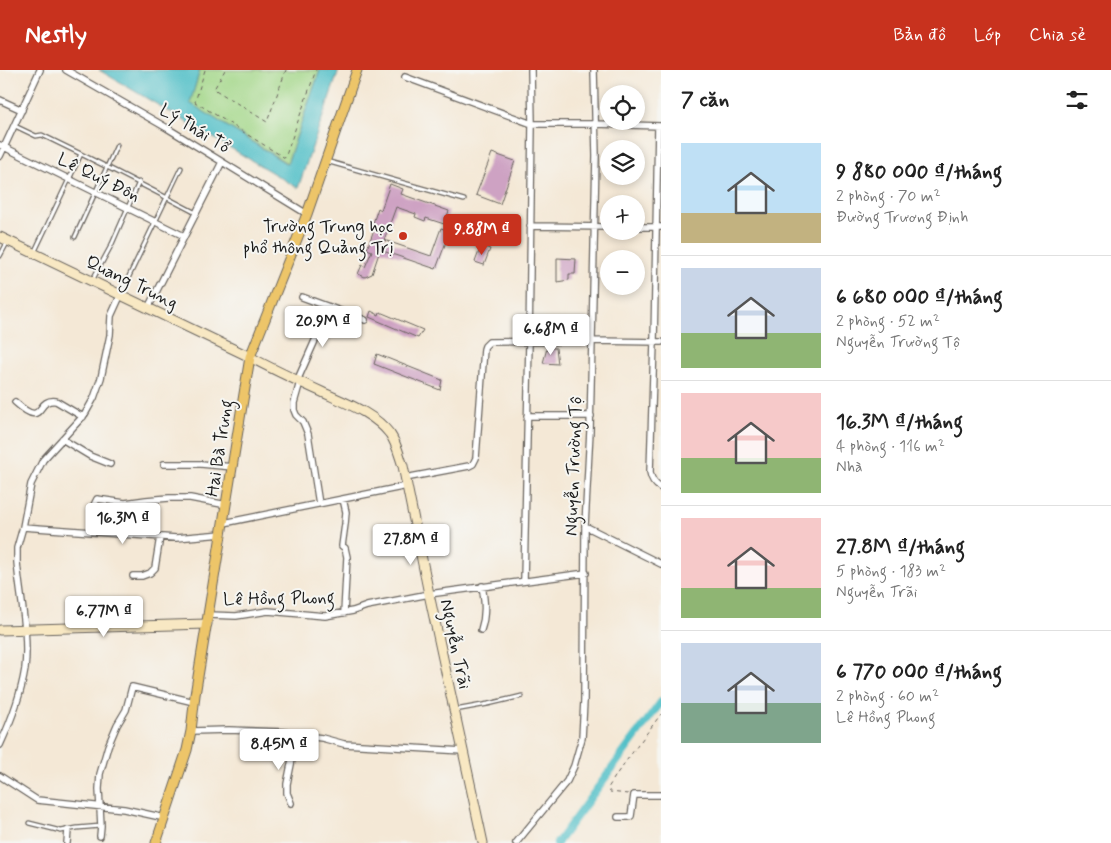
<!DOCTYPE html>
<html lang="vi">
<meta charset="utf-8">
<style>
:root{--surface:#fff;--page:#f6f6f6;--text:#222;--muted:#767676;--line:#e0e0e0;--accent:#c8321e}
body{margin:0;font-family:Mynerve,sans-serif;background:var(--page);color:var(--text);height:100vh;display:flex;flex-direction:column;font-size:19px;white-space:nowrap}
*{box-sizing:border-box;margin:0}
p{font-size:16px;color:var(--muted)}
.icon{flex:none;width:28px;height:28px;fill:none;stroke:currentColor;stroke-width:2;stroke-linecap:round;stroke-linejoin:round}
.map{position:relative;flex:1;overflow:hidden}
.drawer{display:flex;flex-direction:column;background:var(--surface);width:450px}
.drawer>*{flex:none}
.controls{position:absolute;left:600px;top:15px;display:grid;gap:10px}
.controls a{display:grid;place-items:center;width:45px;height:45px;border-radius:50%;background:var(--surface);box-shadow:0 2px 8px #0003;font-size:25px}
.price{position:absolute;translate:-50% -42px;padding:0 11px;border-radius:5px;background:#fff;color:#222;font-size:16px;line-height:32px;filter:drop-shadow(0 1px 2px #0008)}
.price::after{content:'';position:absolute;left:50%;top:30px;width:15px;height:11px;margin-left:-8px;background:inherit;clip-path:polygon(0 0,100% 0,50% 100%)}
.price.on{background:var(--accent);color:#fff}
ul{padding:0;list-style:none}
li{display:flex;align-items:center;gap:15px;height:125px;padding:0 20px}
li+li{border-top:1px solid var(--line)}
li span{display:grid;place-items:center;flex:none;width:140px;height:100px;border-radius:0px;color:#555}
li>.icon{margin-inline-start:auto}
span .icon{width:60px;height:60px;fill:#fffc;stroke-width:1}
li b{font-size:21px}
h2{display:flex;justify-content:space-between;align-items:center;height:60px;padding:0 20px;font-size:21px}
header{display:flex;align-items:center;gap:30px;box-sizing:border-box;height:70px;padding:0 25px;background:var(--accent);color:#fff}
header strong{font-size:24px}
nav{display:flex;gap:28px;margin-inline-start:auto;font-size:18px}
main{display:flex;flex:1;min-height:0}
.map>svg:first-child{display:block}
.green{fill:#a1d686;stroke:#5e7951}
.water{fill:#52c0c8;stroke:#376e72}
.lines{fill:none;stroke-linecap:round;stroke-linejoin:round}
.canal{stroke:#52c0c8;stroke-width:8}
.building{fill:#cea2c3}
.lane-casing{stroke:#68635d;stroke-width:5.5}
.street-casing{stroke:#68635d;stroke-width:8}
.secondary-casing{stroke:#68635d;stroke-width:11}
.primary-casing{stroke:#68635d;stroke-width:11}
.path{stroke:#68635d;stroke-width:1;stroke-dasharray:4 4;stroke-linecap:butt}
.lane{stroke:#fff;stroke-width:3}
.street{stroke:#fff;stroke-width:5.5}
.secondary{stroke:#f8e8c3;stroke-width:9}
.primary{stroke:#edc569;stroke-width:9}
.poi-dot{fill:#c8321e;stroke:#f6f6f2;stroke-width:2}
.labels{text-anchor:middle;stroke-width:4;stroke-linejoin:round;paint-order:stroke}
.street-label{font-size:18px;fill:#1c1c1c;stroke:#f6f6f2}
.poi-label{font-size:18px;fill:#1c1c1c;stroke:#f6f6f2;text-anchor:end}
</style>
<header>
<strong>Nestly</strong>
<nav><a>Bản đồ</a><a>Lớp</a><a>Chia sẻ</a></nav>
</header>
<main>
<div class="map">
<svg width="661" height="773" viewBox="0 0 661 773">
<rect width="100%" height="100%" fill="#f6f6f2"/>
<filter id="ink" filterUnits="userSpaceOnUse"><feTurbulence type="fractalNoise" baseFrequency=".02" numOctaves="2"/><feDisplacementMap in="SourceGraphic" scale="10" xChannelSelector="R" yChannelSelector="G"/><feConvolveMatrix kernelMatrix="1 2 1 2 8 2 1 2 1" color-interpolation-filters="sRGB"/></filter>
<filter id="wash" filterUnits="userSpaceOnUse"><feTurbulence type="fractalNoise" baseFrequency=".0096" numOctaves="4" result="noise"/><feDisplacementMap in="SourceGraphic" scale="20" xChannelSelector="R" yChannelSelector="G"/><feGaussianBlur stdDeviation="1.12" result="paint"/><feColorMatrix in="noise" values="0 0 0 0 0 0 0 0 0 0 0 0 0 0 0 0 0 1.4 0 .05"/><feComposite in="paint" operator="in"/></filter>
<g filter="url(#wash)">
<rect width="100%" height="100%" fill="#f4e8d6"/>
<path class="green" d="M200,0H320L287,93L190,33Z"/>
<path class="water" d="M99,0H200L190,33L287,94L320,0H339L298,118Z"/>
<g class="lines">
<path class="canal" d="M557,773L661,632"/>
</g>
<g id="blocks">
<path class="building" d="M492,83L515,91L500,134L476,125Z
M390,114L403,119L401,124L449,141L444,154L426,148L425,151L415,147L416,144L396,137L384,170L431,186L441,158L450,161L436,199L380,180L372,204L365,207L358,204L362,195L365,197L372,181L367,179L376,154L373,153L378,138L381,140Z
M481,176L490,179L484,195L475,192Z
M557,188L576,189L575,204H569V210L557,212Z
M371,241L379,245L380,242L423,260L418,268L369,247Z
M547,278H556L558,294L543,293Z
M377,284L442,310L440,320L374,294Z"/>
</g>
</g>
<g filter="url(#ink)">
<use href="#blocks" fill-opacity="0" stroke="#68635d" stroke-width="1"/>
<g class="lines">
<g class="lane-casing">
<path id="lane" d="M15,56L36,66L42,65C94,90 145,116 196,143
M326,91L464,130
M75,167L117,75
M34,183L81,84
M0,186L8,171
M93,209L112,174L139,112
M121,223L181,98
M455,640L488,634L522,626
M29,753L61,761L77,758L101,756"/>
</g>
<g class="street-casing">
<path id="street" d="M66,0L167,58L307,144
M405,7L532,54H595L661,56
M0,30L22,40
M658,56L654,272L650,402C651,409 654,414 661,418
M0,75L184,166
M0,86L40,0
M530,156L609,157
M636,157H661
M302,227L365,250
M148,238L222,92
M297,311L330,237
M300,312L294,333V340L296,345L303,352L308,364L319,434
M15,332C46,360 34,328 56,331L83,347
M527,346H591
M62,369L90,386L110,394
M164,394H201L233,397
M405,408L469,396L473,394L476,388L484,279L485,276L489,272L592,271L661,272
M343,429L346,442L345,454L342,476L345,478L347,487L344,543
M224,453L407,416
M585,456L661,494
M23,457L176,468L222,464
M91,462L94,435L97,429L125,433L146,430L169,428H190L227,435
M133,506H142L150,503L155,498L160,467
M524,511L529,272L532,54L531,0
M208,545L236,546L268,541L325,546L353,541L367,536L429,524L586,503
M481,560C486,545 485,532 482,516
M191,661L229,660L283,662L297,665L322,668L344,674L463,681
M0,675C11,651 21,625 25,599C29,564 20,527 17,492V478L23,457L31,414L43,390L85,344L94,328L101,308L110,265L111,246L121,224
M0,706L37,730L124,739L165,748
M291,733L287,723V714L297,665
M618,747H629L631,746L634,725H661
M100,766L101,756L99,719L100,704L108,676L117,655L126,640L132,617L194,632
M67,773L68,760
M516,773L567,711L574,696L582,668L584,631L585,456L590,361L596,86L594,0"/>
</g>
<g class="secondary-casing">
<path id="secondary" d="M0,167L250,287C274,300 298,311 322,322C346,333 374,343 390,364C397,374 399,385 403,396L429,524L483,773
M0,560L207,554"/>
</g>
<g class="primary-casing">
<path id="primary" d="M156,773L187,680L191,661L195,625L250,287L307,144L357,0"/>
</g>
<path class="path" d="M205,0L195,32L285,88L316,0
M225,0L214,19L267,52L286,0
M628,724L610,722L608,718L618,702L661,644"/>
<use href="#lane" class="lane"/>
<use href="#street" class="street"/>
<use href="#secondary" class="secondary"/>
<use href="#primary" class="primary"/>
</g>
</g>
<circle class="poi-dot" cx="403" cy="166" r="5"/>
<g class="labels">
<g class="street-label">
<text transform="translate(195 58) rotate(31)" y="6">Lý Thái Tổ</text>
<text transform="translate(99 107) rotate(26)" y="6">Lê Quý Đôn</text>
<text transform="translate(132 212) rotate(26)" y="6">Quang Trung</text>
<text transform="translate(219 378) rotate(-81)" y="6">Hai Bà Trưng</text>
<text transform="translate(573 396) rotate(-88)" y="6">Nguyễn Trường Tộ</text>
<text transform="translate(279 528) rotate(-1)" y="6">Lê Hồng Phong</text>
<text transform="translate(456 574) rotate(78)" y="6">Nguyễn Trãi</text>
</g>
<g class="poi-label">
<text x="393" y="162">Trường Trung học<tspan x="393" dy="21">phổ thông Quảng Trị</tspan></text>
</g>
</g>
</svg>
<div class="controls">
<a><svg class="icon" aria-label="locate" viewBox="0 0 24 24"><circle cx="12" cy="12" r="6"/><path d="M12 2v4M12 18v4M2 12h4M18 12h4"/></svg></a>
<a><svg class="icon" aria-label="layers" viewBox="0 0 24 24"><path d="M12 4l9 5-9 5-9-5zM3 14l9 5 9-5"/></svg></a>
<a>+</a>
<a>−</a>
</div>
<b class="price on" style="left:482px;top:186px">9.88M ₫</b>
<b class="price" style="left:323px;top:278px">20.9M ₫</b>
<b class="price" style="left:551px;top:286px">6.68M ₫</b>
<b class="price" style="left:123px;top:475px">16.3M ₫</b>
<b class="price" style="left:411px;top:496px">27.8M ₫</b>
<b class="price" style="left:104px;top:568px">6.77M ₫</b>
<b class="price" style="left:279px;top:701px">8.45M ₫</b>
</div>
<section class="drawer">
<h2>7 căn<svg class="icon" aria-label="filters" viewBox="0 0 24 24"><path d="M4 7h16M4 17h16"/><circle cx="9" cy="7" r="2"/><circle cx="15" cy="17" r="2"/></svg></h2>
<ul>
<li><span style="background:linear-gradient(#bfe0f5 70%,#c2b280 0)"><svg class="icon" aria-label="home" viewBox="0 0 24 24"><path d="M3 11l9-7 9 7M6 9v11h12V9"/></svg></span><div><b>9 880 000 ₫/tháng</b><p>2 phòng · 70 m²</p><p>Đường Trương Định</p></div></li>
<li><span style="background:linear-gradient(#c9d6e8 65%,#8fb573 0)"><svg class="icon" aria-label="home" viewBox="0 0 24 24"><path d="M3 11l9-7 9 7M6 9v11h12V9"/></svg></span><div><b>6 680 000 ₫/tháng</b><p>2 phòng · 52 m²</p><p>Nguyễn Trường Tộ</p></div></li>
<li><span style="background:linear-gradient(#f6c9c9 65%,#8fb573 0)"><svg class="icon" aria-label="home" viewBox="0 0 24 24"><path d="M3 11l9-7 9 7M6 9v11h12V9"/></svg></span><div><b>16.3M ₫/tháng</b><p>4 phòng · 116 m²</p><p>Nhà</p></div></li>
<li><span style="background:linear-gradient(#f6c9c9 70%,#8fb573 0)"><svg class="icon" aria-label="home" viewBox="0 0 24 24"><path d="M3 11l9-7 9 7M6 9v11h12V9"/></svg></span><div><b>27.8M ₫/tháng</b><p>5 phòng · 183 m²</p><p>Nguyễn Trãi</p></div></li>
<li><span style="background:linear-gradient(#c9d6e8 60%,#7fa58c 0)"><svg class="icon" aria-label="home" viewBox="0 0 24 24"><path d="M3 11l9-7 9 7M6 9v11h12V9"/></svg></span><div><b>6 770 000 ₫/tháng</b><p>2 phòng · 60 m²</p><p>Lê Hồng Phong</p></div></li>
</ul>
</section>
</main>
